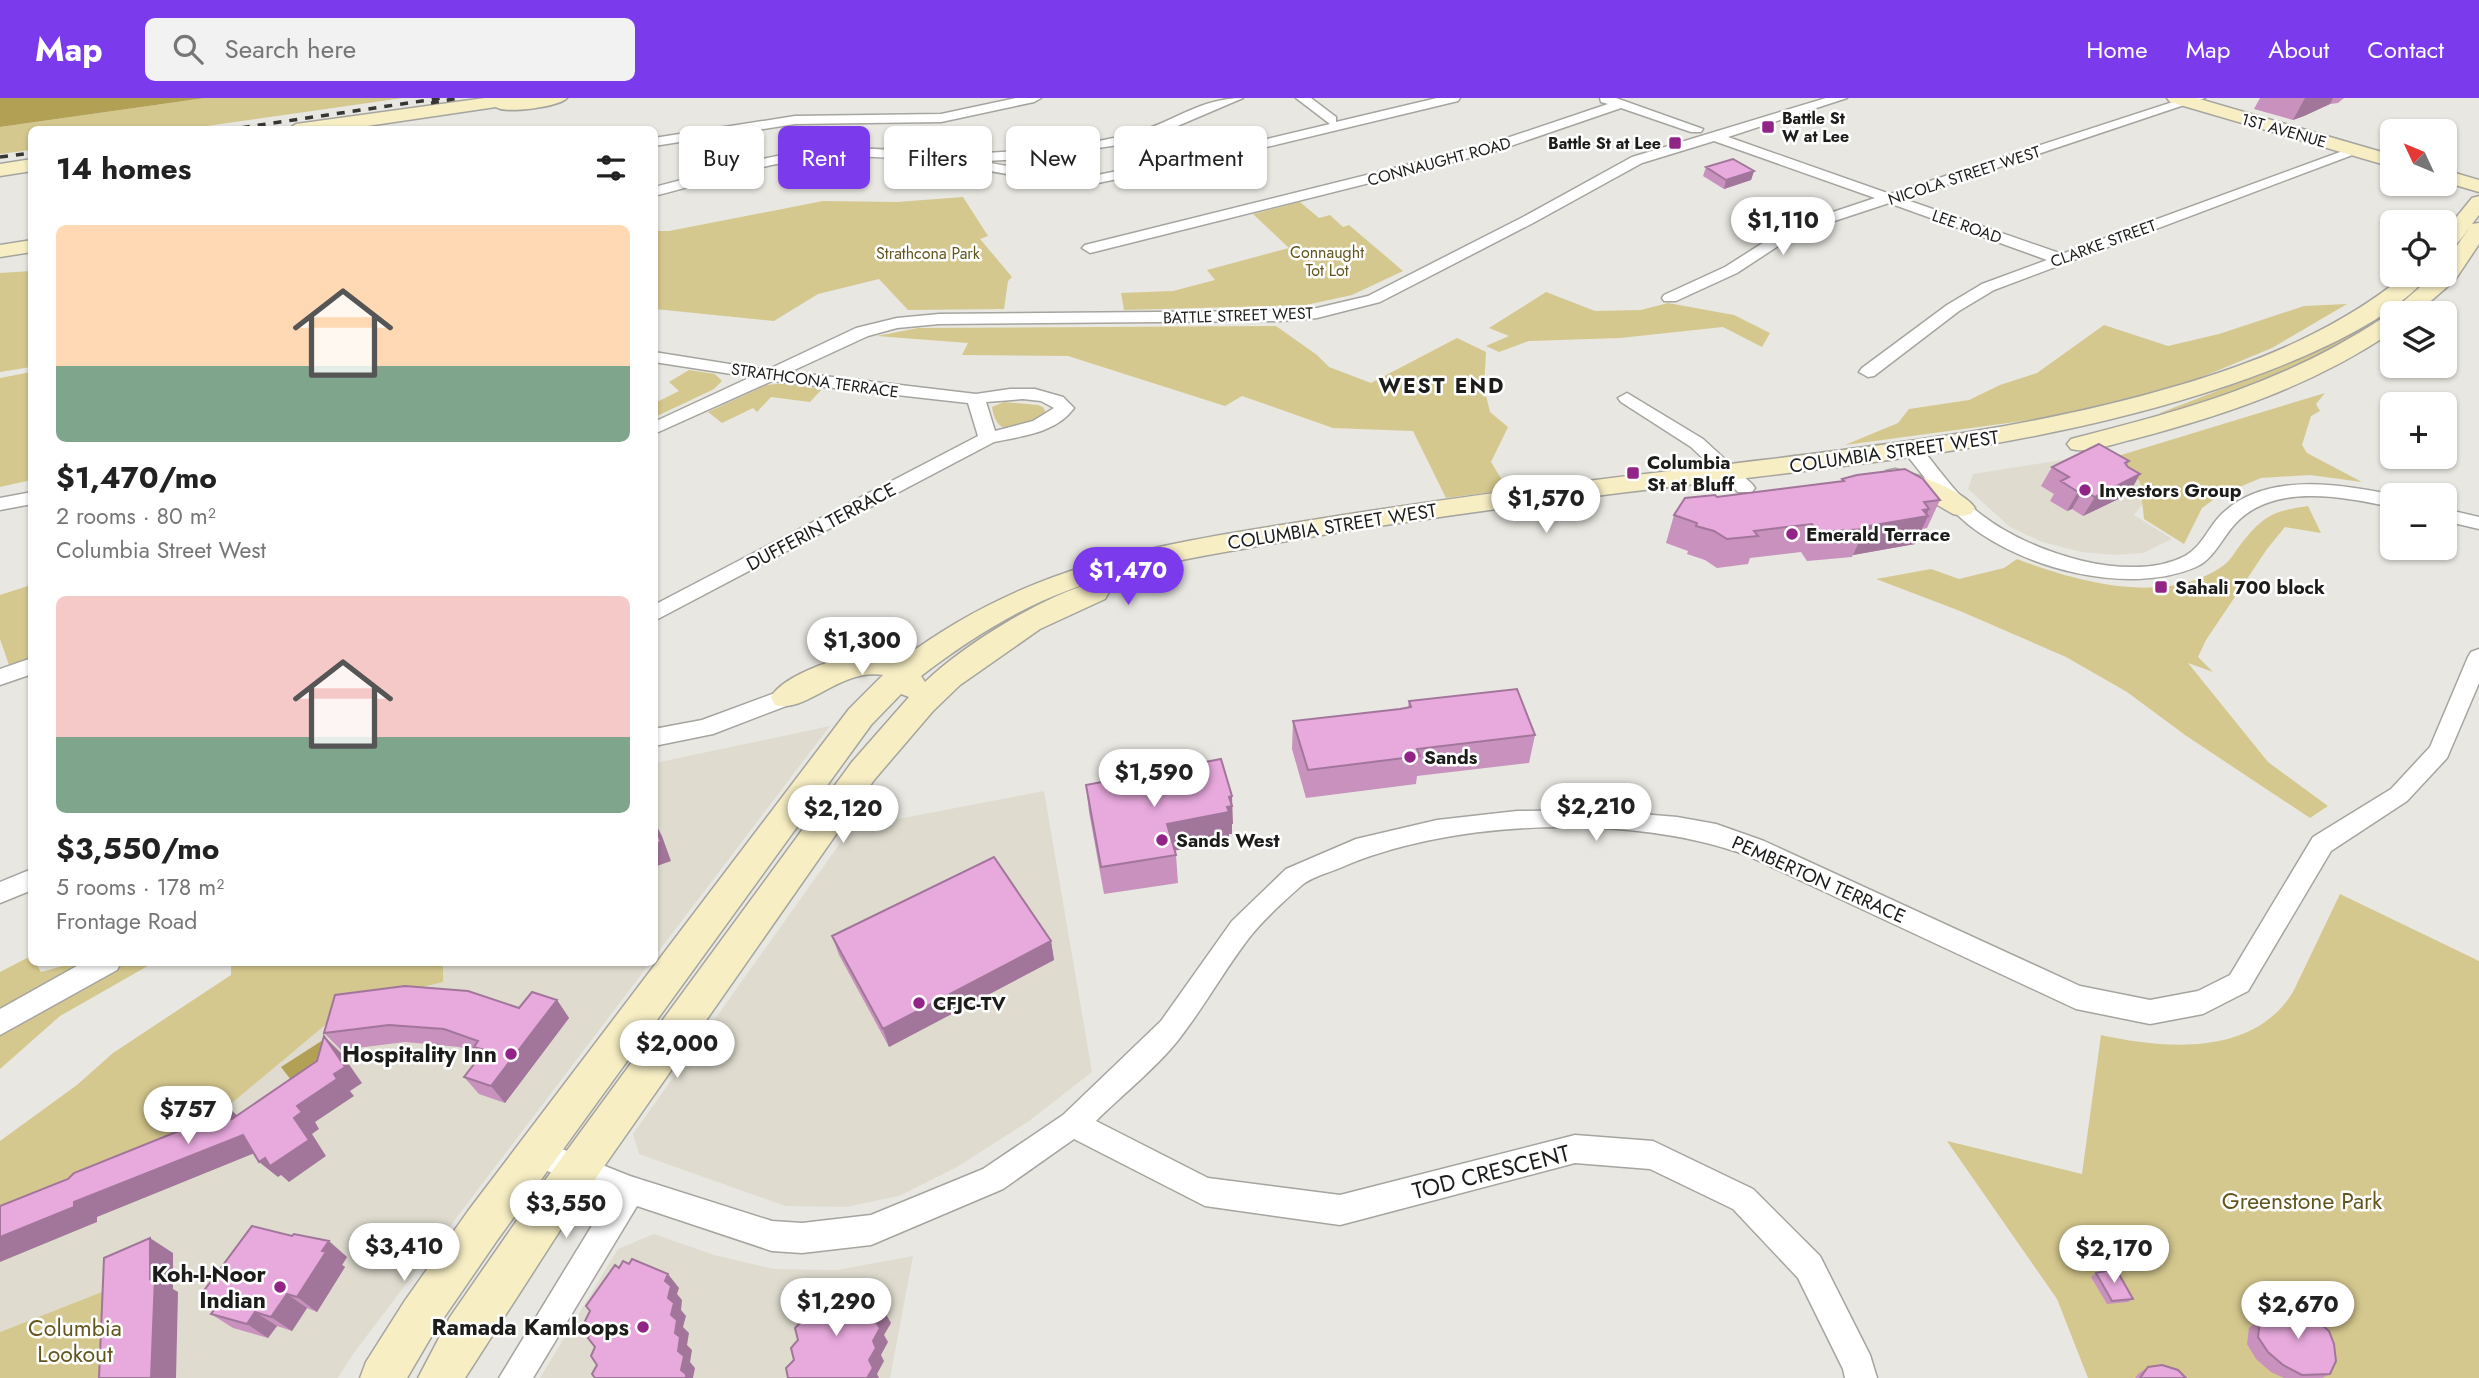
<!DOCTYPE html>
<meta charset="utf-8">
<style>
:root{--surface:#fff;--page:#f2f2f2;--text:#222;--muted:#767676;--accent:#7c3aed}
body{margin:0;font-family:Jost,sans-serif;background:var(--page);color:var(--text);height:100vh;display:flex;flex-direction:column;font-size:26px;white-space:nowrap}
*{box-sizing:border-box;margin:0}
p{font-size:23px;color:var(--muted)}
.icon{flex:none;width:38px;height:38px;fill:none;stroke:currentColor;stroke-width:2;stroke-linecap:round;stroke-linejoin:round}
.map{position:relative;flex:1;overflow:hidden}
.drawer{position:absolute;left:28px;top:28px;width:630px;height:840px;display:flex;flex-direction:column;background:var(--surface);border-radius:10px;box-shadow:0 2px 5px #0004}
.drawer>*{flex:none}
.guide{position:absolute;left:679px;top:28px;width:665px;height:63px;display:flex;gap:14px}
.needle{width:46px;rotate:314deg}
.controls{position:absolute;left:2380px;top:21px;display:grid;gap:14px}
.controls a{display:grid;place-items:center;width:77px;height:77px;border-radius:10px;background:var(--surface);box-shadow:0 2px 5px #0004;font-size:35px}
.price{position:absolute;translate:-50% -60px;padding:0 16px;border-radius:24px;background:#fff;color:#222;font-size:23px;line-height:46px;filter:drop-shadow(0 2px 4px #0008)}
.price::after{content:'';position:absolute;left:50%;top:42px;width:21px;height:16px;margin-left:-10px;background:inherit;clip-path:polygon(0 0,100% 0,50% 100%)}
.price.current{background:var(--accent);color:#fff}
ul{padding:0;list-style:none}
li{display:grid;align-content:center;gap:14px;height:371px;padding:0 28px}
li span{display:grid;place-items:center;height:217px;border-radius:10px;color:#555}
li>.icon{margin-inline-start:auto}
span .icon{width:126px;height:126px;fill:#fffc;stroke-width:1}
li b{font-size:30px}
h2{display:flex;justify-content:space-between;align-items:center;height:84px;padding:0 28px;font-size:30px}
.chip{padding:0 24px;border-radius:10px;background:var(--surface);box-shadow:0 2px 5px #0004;font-size:24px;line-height:63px}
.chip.current{background:var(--accent);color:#fff}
header{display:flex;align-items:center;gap:42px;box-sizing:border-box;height:98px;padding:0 35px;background:var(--accent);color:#fff}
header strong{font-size:33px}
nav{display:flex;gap:38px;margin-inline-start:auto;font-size:24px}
.search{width:490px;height:63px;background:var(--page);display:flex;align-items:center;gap:18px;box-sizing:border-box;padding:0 24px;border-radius:10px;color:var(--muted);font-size:26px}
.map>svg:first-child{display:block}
.built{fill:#dfdccf}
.green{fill:#d5c88e}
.water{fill:#b2a154}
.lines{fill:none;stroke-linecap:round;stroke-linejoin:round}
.street-casing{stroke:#a5a49f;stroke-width:3}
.secondary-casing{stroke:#a5a49f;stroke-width:3}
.street{fill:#fff;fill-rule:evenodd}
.secondary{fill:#f7eec4;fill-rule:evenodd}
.rail{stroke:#363634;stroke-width:3.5;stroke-dasharray:8 8;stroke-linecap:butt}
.wall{fill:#c891be}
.shaded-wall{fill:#a2769b}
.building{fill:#e8a9dd;stroke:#a2769b;stroke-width:2}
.poi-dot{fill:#912486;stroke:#fff;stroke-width:2.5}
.labels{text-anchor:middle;stroke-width:5;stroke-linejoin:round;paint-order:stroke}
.far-poi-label{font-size:16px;font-weight:bold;fill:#1c1c1a;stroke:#fff;text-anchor:start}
.far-street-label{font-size:16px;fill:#1c1c1a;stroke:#fff}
.far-park-label{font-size:16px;fill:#62561d;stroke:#fff}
.street-label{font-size:19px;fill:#1c1c1a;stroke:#fff}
.poi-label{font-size:19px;font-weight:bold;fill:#1c1c1a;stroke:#fff;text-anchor:start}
.far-district-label{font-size:21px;font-weight:bold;letter-spacing:2px;fill:#1c1c1a;stroke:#fff}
.near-poi-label{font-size:23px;font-weight:bold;fill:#1c1c1a;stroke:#fff;text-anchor:end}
.near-street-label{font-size:23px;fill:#1c1c1a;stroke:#fff}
.near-park-label{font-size:23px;fill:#62561d;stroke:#fff}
</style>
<header>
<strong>Map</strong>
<div class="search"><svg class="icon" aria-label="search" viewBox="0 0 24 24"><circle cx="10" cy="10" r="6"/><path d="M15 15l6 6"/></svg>Search here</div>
<nav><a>Home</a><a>Map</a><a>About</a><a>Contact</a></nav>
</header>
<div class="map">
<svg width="2479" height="1280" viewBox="0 0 2479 1280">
<rect width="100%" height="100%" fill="#e8e7e1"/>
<path class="built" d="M2112,354L2140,384L2144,404L2134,417L2172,441L2143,455L2114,457L2082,454L2042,444L2010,429L1968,391L1973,376Z
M830,628L655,858V665Z
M1044,693L1092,974L1029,1023L957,1069L899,1098L846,1109L785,1108L639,1056L633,1036L851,730Z
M318,865H650L353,1256L338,1280H109L112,1190L0,1234V1051Z
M654,1136L714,1157L774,1171L837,1172L913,1158L890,1280H540L618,1151Z"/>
<path class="green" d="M205,0H403L185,31L32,32L31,52L0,56V29Z
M963,99L988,138L980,141L1012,179L1008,183L1004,211L908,212L879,181L818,196L774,223L655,211V133H669L823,103L897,104Z
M1300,104L1319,120L1330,117L1343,129L1349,127L1403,173L1352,197L1306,207L1124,212L1121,195L1173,193L1215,182L1207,172L1289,150L1253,116Z
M31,173V269L0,274V175Z
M1546,194L1595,213L1641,212L1668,205L1734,217L1770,235L1762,249L1723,229L1620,240L1529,243L1499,254L1486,248L1509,238L1489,230Z
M2403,200L2408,202L2344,247L2251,289L2165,318L2160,315L2297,262L2336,243Z
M2347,206L2272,250L2180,288L2089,311L2037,321L1845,347L1898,325L1909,311L1969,302L2000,287L2037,275L2104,227L2168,248L2219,236L2304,208Z
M1276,228L1317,257L1329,269L1371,285L1457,240L1486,254L1484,289L1490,314L1508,329L1491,364L1508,392L1446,400L1413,333L1333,330L1242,298L1225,308L1068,258L962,257L968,245L877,238L918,230Z
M689,272L715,276L722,283L714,291L655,319V305L679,293L669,284Z
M31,274V382L0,389V280Z
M784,285L822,291L810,304L771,299L757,314L753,310L722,325L708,314L767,287Z
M2325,295L2316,306L2320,313L2311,318L2302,347L2307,355L2362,384L2310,377L2261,380L2220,397L2202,410L2184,446L2144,421L2140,384L2118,358Z
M1004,304L1038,307L1043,309L1046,315C1026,332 997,344 992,309Z
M2308,408L2321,435L2285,429L2267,451L2206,542L2198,559L2213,574L2188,565L2268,664L2328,708L2310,720L2185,637L2127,594L2066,559L1960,513L1876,481L1931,471L1959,481L2004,470L2017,461C2077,484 2167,509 2224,467C2231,462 2236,452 2241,446C2263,418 2273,413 2308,408Z
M31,487V559L9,567L0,541V497Z
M2340,796L2479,863V1280H2088L2057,1201L1947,1043L2082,1076L2101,937C2165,951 2253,959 2293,894Z
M31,858L32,864L36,865L41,874L74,865H153L60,918L0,971V874Z
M231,865H443V884L349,907L208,1025L110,1060L0,1111V1043L77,987L113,955L231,877Z
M112,1190L109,1280H0V1234Z"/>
<path class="water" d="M0,0H205L0,29Z
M323,942L332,954L291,982L281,969Z"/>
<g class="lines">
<g class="street-casing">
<path id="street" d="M1016,0H1041L1034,4L941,24L795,26L654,48V40L795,18L941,16Z
M1243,0L1154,38L1118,47L1024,61L986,63L979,59L986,55C1034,52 1084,48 1131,36C1171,26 1199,0 1243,0Z
M1296,0H1311L1336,19V24L1437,0H1460L1458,3L1225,59L1088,87H1067C981,72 888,50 800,62C751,69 703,86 654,98V89C703,77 751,61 801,54C888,42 981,64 1067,79H1088L1225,51L1330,26Z
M1600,0H1616L1703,31L1701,34H1691L1621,10L1493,54L1090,155L1082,150L1085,147L1483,48L1608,6L1601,4Z
M1826,0H1847L1728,39L1890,96L2185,0H2205L1904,101L2062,156L2351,50H2361L2363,53L1994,192L1959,213L1874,278L1868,279L1859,274L1862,270L1947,207L1982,186L2047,162L1889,105L1798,135L1737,175L1676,203H1664L1662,200L1664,197L1725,169L1788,129L1875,100L1714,43L1642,65L1533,125L1380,204L1317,220L1280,223L939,226L897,230L868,238L790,274L976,296L1010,291H1035L1063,299L1074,310C1056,335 1022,338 994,344L654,523V507L978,338L968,305L772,283L654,336V324L751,279L654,264V254L767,272L856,230L897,220L939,216L1280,213L1317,210L1368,198L1523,119L1632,59ZM1023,301L1041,303L1054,310L1033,323L995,333L986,304Z
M1627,295L1703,341L1752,386L1755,390L1752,394H1738L1691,349L1621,304L1618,300Z
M1912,345L1919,347C1939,371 1957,399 1983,418C2030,454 2129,487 2185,458C2203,448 2209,427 2224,414C2267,374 2341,386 2393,397L2392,409C2344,399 2273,384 2235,426C2222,440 2214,461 2196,469C2128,498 2025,471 1969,427C1944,407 1925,379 1905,355L1903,351L1905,347Z
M32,394V406L0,412V400Z
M2445,411L2479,419V431L2445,423Z
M2479,551V585L2447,660L2407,703L2331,753L2248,893L2203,916L2150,926L2076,911L1746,757C1632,715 1451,721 1340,770C1328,775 1311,779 1301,788C1284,803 1263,822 1249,840C1225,871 1206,906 1182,937C1161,966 1122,997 1096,1023L1208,1080L1340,1097L1575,1037L1653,1043L1753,1091L1820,1158L1870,1257L1877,1280H1845L1843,1271L1798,1180L1733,1111L1650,1071L1575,1065L1340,1127L1205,1108L1074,1041L1003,1091L871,1147L802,1155L772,1153L637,1108L533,1280H499L610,1098L527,1065L523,1055L527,1045L537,1041L630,1078L772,1123L802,1125L871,1117L983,1071L1063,1017L1161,923L1232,823L1286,771L1356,741L1437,722L1517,713L1593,712L1677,719L1716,726L1764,743L2080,888L2150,902L2198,893L2230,877L2313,739L2391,691L2430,649L2468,559L2471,554Z
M32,560V576L0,587V571Z
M786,591L794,593L797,599L794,605L713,636L654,648V631L702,622Z
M32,771V792L0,805V784Z
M84,864H121L117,872L0,937V911Z"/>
</g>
<g class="secondary-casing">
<path id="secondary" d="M485,0H567C559,9 505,16 496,9L340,32H287L296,26Z
M2167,0H2196L2392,57V69L2170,4Z
M32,61V73L0,78V66Z
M2445,72L2479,82V94L2445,84Z
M2479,98V117L2472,126L2479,125V146L2455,182L2417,215H2395L2397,209L2434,177H2445V165L2470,129C2462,139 2457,150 2445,150V133L2472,100Z
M32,142V154L0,159V147Z
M2405,177H2429C2387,228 2290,266 2229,287C2067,342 1898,362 1730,382C1622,394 1514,408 1406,424C1351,432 1296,441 1242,451C1174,463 1105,475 1042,503C998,523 959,549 921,578L925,584C965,546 1041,499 1095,484L1105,487L1109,494L1105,501L1040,531L960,587L933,613L874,682L568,1120L465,1280H418L450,1219L538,1092L852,664L909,599L901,596L871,627L498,1141L434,1234L407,1280H360L366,1264L404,1204L468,1113L849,611L883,577C840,570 806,616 775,607L771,599C784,576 849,554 875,555C884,555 894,558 902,561C1028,467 1149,448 1300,424C1440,401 1581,383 1722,367C1876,348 2030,332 2180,287C2261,263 2339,231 2405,177Z
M2392,217V234C2313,287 2226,317 2134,341C2115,345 2090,356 2071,351L2067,346L2071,341C2185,312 2285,285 2384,219Z
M1895,371C1916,376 1963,392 1975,410L1971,416L1962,418L1953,416L1927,401L1886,385L1882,379L1886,373Z"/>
</g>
<use href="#street" class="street"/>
<use href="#secondary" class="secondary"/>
<path class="rail" d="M431,5L459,0
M226,32L442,0
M0,59L32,55"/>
</g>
<path class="wall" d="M2260,0H2344L2338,5L2330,6L2304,18L2293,22L2254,11Z
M1706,69L1754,73L1751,82L1724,91L1703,78Z
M2129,363L2127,367L2129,396L2083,418L2072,411L2067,413L2050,403L2054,396L2041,388L2052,369Z
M1842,381L1940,402L1927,430L1922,431L1915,446L1853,457L1852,459L1807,463L1801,454L1750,460L1748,466L1717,470L1705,462L1687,456L1688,453L1666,445L1674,417L1717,399L1841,384Z
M1409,603L1535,637L1529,665L1417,678L1416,686L1306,700L1292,651L1293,623L1408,610Z
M1086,687L1233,726H1232V736H1229V741L1175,752L1176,757L1178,785L1104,796L1089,714Z
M832,838L1051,843L1054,862L889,949L839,857Z
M557,902L569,920L505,1005L479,996L464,979L481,958L480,956L459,949L405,944L341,952L324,935L519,910Z
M347,1159L342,1167L345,1169L317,1214L307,1210L292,1233L277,1228L268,1240L233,1230L211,1216L217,1209L200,1198Z
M2096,1175L2133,1201L2128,1204L2107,1206L2091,1179Z
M2280,1208L2330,1276L2322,1280H2284L2271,1274L2256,1261L2247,1246L2249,1230Z
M2148,1269L2186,1280H2135L2138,1276Z"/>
<path class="shaded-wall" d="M2305,0H2333L2330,6L2304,18L2293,22Z
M1754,73L1751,82L1724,91L1726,82Z
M2140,376L2129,396L2083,418L2095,399Z
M2083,392L2072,411L2067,413L2078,394Z
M1929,411L1926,419L1928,418L1915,446L1853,457L1865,431L1863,429Z
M1232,698L1233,726H1232V736H1229V741L1169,754L1167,726Z
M654,723L662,738L671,763L654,769Z
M1051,843L1054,862L889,949L883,931Z
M557,902L569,920L505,1005L491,988Z
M324,938L341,955L362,985L350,993L354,998L315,1024L319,1031L312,1036L326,1058L289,1084L281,1077L278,1079L259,1064L297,1008L334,976Z
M231,1012L250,1029L232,1021Z
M243,1037L262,1052L97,1119V1124L0,1164V1139L74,1104Z
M150,1140L173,1155V1191L178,1194L176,1280H151Z
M329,1143L347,1159L342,1167L345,1169L317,1214L297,1199L322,1153Z
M668,1176L679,1190L677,1196L682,1202L681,1212L686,1218L683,1229L689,1235L687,1247L692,1252L690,1264L695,1270L693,1280H686L681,1272L665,1183Z
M287,1196L307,1210L292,1233L271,1219Z
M883,1211L891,1225L884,1237L888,1244L881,1257L884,1263L877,1276L879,1280H867L876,1224Z
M255,1214L277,1228L268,1240L247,1226Z"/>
<path class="building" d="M1733,61L1754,73L1726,82L1706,69Z
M2099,346L2129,363L2125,365L2128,369L2140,376L2095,399L2083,392L2078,394L2061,383L2069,379L2052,369Z
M1905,371L1923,381L1940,402L1924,404L1929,411L1923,412L1928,418L1863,429L1865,431L1818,434L1812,426L1754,433L1758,438L1727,441L1714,433L1696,428L1697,425L1674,417L1685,400L1715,397L1717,399L1844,383L1842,381L1857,377Z
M1517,591L1535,637L1417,651L1420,658L1308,672L1293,623L1400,611L1411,609L1409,603Z
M1221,661L1232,698L1229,699L1232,708L1227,709L1229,714L1167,726L1176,757L1101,769L1086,687Z
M654,725L661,744L654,747Z
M994,759L1051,843L883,931L832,838Z
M405,888L468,893L519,910L532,894L557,902L491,988L464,979L485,952L474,949L478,943L444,931L389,927L324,935L335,897Z
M324,938L345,969L334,976L337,981L297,1008L302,1014L294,1020L309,1042L270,1068L265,1060L259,1064L243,1037L74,1104V1109L0,1139V1108L68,1081L74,1075L231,1012L232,1021L317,963Z
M252,1128L292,1138L294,1136L329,1143L322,1153L326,1154L297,1199L287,1196L271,1219L255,1214L247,1226L211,1216L220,1204L200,1198Z
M150,1140V1181L155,1179L151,1280H99L104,1160Z
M632,1161L668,1176L665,1183L671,1188L668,1200L674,1205L671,1217L677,1222L675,1235L680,1239L678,1253L684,1258L681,1272L686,1276V1280H595L592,1276L597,1267L591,1258L595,1249L588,1240L592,1231L585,1223L590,1213L586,1208L615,1167L619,1170L623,1163L629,1166Z
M2116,1171L2133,1201L2112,1203L2096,1175Z
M839,1195L851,1196L879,1202L883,1211L876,1224L880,1230L873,1243L876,1250L869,1262L873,1270L867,1280H788L786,1270L794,1262L791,1250L798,1242L795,1230L802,1223L800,1211L807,1202Z
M2280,1208H2299L2329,1233L2334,1246L2336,1263L2330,1276L2302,1277L2283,1267L2268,1254L2258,1239L2260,1223Z
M2162,1267L2178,1272L2186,1280H2140L2148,1269Z"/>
<g class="poi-dot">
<rect x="1761" y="22" width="14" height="14" rx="3.5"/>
<rect x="1668" y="38" width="14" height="14" rx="3.5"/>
<rect x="1626" y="368" width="14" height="14" rx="3.5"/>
<circle cx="2085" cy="392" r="7"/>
<circle cx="1792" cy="436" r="7"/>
<rect x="2154" y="482" width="14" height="14" rx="3.5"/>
<circle cx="1410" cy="659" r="7"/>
<circle cx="1162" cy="742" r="7"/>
<circle cx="919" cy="905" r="7"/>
<circle cx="511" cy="956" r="7"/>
<circle cx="280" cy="1189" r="7"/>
<circle cx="643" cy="1229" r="7"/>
</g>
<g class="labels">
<g class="far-poi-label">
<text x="1782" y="26">Battle St<tspan x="1782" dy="18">W at Lee</tspan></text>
<text x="1661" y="51" text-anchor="end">Battle St at Lee</text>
</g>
<g class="far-street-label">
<text transform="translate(2284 32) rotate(16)" y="6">1ST AVENUE</text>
<text transform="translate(1439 63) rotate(-15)" y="6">CONNAUGHT ROAD</text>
<text transform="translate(1964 77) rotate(-18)" y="6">NICOLA STREET WEST</text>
<text transform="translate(1967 128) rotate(19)" y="6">LEE ROAD</text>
<text transform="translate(2103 145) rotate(-20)" y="6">CLARKE STREET</text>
<text transform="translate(1238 217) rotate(-2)" y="6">BATTLE STREET WEST</text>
<text transform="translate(815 282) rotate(8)" y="6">STRATHCONA TERRACE</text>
</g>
<g class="far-park-label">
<text x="1327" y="160">Connaught<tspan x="1327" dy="18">Tot Lot</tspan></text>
<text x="928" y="161">Strathcona Park</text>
</g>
<g class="street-label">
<text transform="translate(1894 353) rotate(-8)" y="7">COLUMBIA STREET WEST</text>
<text transform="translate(821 428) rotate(-28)" y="7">DUFFERIN TERRACE</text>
<text transform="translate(1332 428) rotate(-9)" y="7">COLUMBIA STREET WEST</text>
<text transform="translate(1819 781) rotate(24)" y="7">PEMBERTON TERRACE</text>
</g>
<g class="poi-label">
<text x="1647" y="371">Columbia<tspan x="1647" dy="22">St at Bluff</tspan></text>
<text x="2099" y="399">Investors Group</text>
<text x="1806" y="443">Emerald Terrace</text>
<text x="2175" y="496">Sahali 700 block</text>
<text x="1424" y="666">Sands</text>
<text x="1176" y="749">Sands West</text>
<text x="933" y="912">CFJC-TV</text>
</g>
<g class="far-district-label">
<text x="1442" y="295">WEST END</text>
</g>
<g class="near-poi-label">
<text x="497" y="964">Hospitality Inn</text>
<text x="266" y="1184">Koh-I-Noor<tspan x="266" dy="26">Indian</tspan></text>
<text x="629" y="1237">Ramada Kamloops</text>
</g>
<g class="near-street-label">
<text transform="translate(1491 1074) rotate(-14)" y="8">TOD CRESCENT</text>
</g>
<g class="near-park-label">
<text x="2302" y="1111">Greenstone Park</text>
<text x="75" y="1238">Columbia<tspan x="75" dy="26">Lookout</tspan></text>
</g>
</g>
</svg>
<div class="controls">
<a><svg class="needle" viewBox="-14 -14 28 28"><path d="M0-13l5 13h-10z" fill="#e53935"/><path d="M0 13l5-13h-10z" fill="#767676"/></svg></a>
<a><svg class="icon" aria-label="locate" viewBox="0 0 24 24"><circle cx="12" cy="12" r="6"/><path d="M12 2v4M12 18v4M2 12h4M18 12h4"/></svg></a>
<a><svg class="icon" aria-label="layers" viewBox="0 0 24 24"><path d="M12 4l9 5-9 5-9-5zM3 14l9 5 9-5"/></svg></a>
<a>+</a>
<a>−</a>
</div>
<b class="price" style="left:1783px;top:159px">$1,110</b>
<b class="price" style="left:1546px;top:437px">$1,570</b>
<b class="price current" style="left:1128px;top:509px">$1,470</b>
<b class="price" style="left:862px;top:579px">$1,300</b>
<b class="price" style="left:1154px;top:711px">$1,590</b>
<b class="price" style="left:1596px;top:745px">$2,210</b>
<b class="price" style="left:843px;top:747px">$2,120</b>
<b class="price" style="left:677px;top:982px">$2,000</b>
<b class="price" style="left:188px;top:1048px">$757</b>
<b class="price" style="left:566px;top:1142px">$3,550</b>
<b class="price" style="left:404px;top:1185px">$3,410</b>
<b class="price" style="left:2114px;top:1187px">$2,170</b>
<b class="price" style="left:836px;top:1240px">$1,290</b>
<b class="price" style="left:2298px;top:1243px">$2,670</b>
<div class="guide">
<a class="chip">Buy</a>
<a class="chip current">Rent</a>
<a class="chip">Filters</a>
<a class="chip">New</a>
<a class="chip">Apartment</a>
</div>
<section class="drawer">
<h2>14 homes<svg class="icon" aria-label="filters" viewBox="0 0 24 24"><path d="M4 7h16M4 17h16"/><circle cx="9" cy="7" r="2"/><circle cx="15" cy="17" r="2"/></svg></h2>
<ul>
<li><span style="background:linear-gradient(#ffd9b3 65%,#7fa58c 0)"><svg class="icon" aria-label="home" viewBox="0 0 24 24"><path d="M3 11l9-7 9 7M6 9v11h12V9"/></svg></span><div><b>$1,470/mo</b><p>2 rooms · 80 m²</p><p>Columbia Street West</p></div></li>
<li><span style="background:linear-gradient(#f6c9c9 65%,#7fa58c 0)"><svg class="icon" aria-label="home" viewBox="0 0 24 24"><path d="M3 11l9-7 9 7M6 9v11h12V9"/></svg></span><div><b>$3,550/mo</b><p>5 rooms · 178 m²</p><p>Frontage Road</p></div></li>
</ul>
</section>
</div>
